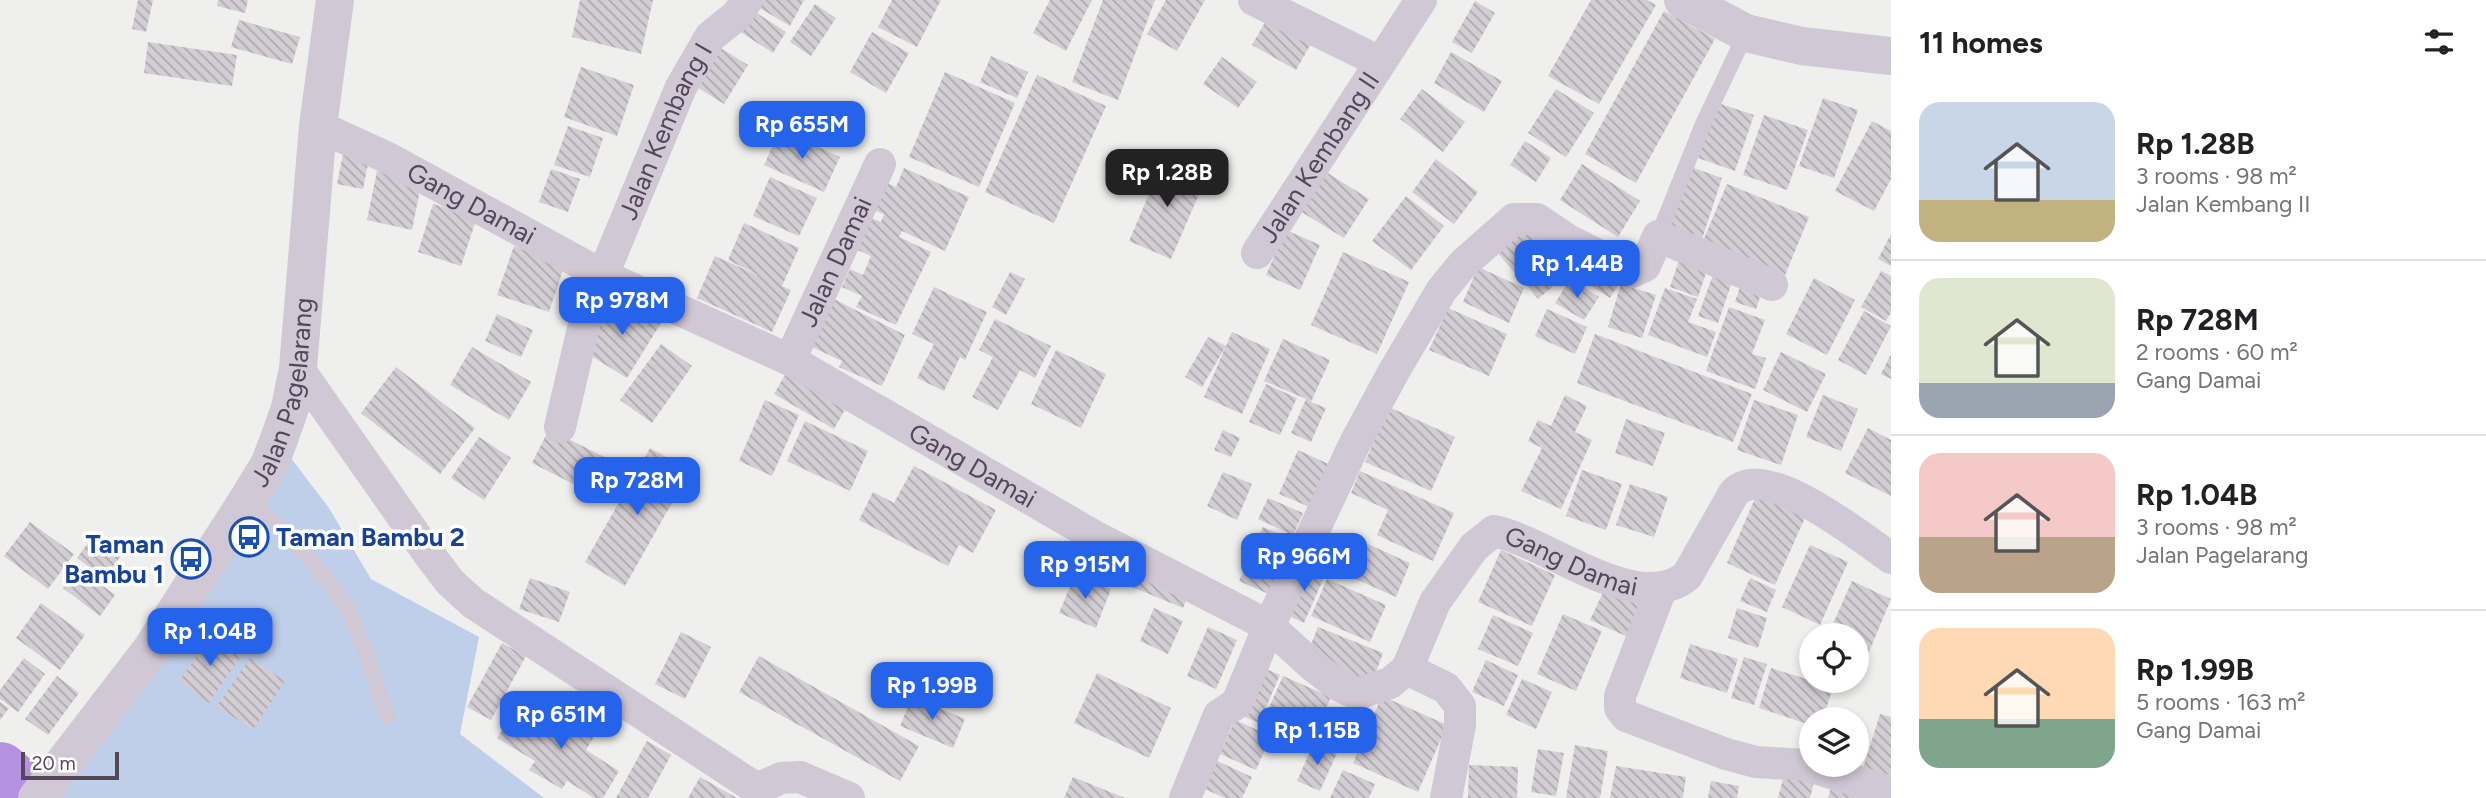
<!DOCTYPE html>
<meta charset="utf-8">
<style>
:root{--surface:#fff;--page:#f6f6f6;--text:#202124;--muted:#757577;--line:#e0e0e0;--accent:#2563eb}
body{margin:0;font-family:Figtree,sans-serif;background:var(--page);color:var(--text);height:100vh;display:flex;flex-direction:column;font-size:26px;white-space:nowrap}
*{box-sizing:border-box;margin:0}
p{font-size:23px;color:var(--muted)}
.icon{flex:none;width:38px;height:38px;fill:none;stroke:currentColor;stroke-width:2;stroke-linecap:round;stroke-linejoin:round}
.map{position:relative;flex:1;overflow:hidden}
.sheet{display:flex;flex-direction:column;background:var(--surface);width:595px}
.sheet>*{flex:none}
.buttons{position:absolute;left:1799px;top:623px;display:grid;gap:14px}
.buttons a{display:grid;place-items:center;width:70px;height:70px;border-radius:50%;background:var(--surface);box-shadow:0 4px 10px #0003;font-size:35px}
.scale{position:absolute;left:21px;bottom:18px;width:98px;box-sizing:border-box;padding-left:7px;border:4px solid #534758;border-top:0;font-size:19px;line-height:24px;white-space:nowrap;color:#534758;-webkit-text-stroke:5px #fff;paint-order:stroke}
.price{position:absolute;translate:-50% -60px;padding:0 16px;border-radius:14px;background:var(--accent);color:#fff;font-size:23px;line-height:46px;filter:drop-shadow(0 2px 4px #0008)}
.price::after{content:'';position:absolute;left:50%;top:42px;width:21px;height:16px;margin-left:-10px;background:inherit;clip-path:polygon(0 0,100% 0,50% 100%)}
.price.selected{background:#222;color:#fff}
ul{padding:0;list-style:none}
li{display:flex;align-items:center;gap:21px;height:175px;padding:0 28px}
li+li{border-top:2px solid var(--line)}
li span{display:grid;place-items:center;flex:none;width:196px;height:140px;border-radius:21px;color:#555}
li>.icon{margin-inline-start:auto}
span .icon{width:84px;height:84px;fill:#fffc;stroke-width:1}
li b{font-size:30px}
h2{display:flex;justify-content:space-between;align-items:center;height:84px;padding:0 28px;font-size:30px}
main{display:flex;flex:1;min-height:0}
.map>svg:first-child{display:block}
.green{fill:#bfcfe9}
.lines{fill:none;stroke-linecap:round;stroke-linejoin:round}
.river{stroke:#b591e1;stroke-width:58}
.building{fill:url(#building-back-hatch)}
.service{stroke:#d1c8d6;stroke-width:16}
.minor{stroke:#d1c8d6;stroke-width:32}
.tertiary{stroke:#d1c8d6;stroke-width:38}
.labels{text-anchor:middle;stroke-width:7;stroke-linejoin:round;paint-order:stroke}
.street-label{font-size:26px;fill:#534758;stroke:#fff}
.transit-label{font-size:26px;font-weight:bold;fill:#164399;stroke:#fff;text-anchor:start}
</style>
<main>
<div class="map">
<svg width="1891" height="798" viewBox="0 0 1891 798">
<defs>
<pattern id="building-back-hatch" width="6" height="6" patternUnits="userSpaceOnUse" patternTransform="scale(1.75)"><rect width="6" height="6" fill="#d3cdd4"/><path d="M-1 5l2 2M0 0l6 6M5-1l2 2" fill="none" stroke="#aea8af"/></pattern>
</defs>
<rect width="100%" height="100%" fill="#efefed"/>
<path class="green" d="M284,449L329,508L371,579L479,637L460,734L544,798H46Z"/>
<g class="lines">
<path class="river" d="M0,771L31,798"/>
</g>
<path class="building" d="M138,0H153L146,32L132,29Z
M218,0H248L245,13L217,6Z
M580,0H653L641,54L572,37Z
M756,0H804L790,26L753,4Z
M892,0H941L917,47L878,27Z
M1050,0H1092L1066,51L1033,33Z
M1103,0H1155L1118,100L1072,82Z
M1166,0H1205L1177,51L1147,34Z
M1591,0H1647L1656,5L1599,104L1548,76Z
M1475,1L1495,13L1472,53L1452,42Z
M815,4L836,18L811,56L790,42Z
M749,8L786,32L773,53L736,29Z
M1664,11L1715,39L1636,183L1585,154Z
M1268,17L1312,42L1296,70L1252,45Z
M239,20L300,37L292,64L231,47Z
M872,32L909,53L886,93L850,72Z
M148,42L237,55L232,86L144,73Z
M719,47L748,65L724,104L695,86Z
M1451,52L1502,81L1484,112L1434,83Z
M991,56L1028,72L1017,98L980,82Z
M1222,57L1257,82L1238,108L1203,84Z
M581,67L634,85L617,136L564,117Z
M945,72L1015,103L979,187L909,157Z
M1037,75L1106,106L1054,223L985,192Z
M1422,89L1465,122L1443,152L1400,119Z
M1556,89L1594,113L1566,157L1528,133Z
M1823,98L1858,110L1834,178L1799,166Z
M1718,103L1754,115L1735,171L1698,158Z
M1764,115L1808,130L1787,190L1743,175Z
M1872,121L1891,131V179L1874,211L1835,191Z
M568,126L603,138L590,177L554,165Z
M780,130L840,157L824,192L764,165Z
M1525,141L1551,158L1536,182L1510,165Z
M343,154L369,159L363,189L337,184Z
M1164,159L1206,178L1171,259L1129,241Z
M1436,159L1478,192L1454,224L1412,192Z
M1582,164L1640,201L1618,237L1560,200Z
M1315,165L1369,199L1344,238L1290,205Z
M1688,166L1722,178L1702,239L1667,227Z
M904,168L969,197L945,251L902,231L899,237L931,252L896,325L856,307L862,296L842,287L850,269L863,275L871,256L851,247L864,215L881,222L884,214L868,208L881,180L896,187Z
M551,169L580,179L568,212L539,202Z
M377,171L422,180L412,230L367,220Z
M770,177L817,198L799,236L753,216Z
M1727,184L1809,217L1785,275L1703,241Z
M1406,196L1444,226L1411,270L1372,241Z
M433,204L477,217L461,266L418,252Z
M744,223L799,248L782,286L791,290L772,332L697,298L715,256L764,278L728,260Z
M1526,225L1545,246L1514,272L1496,251Z
M1286,230L1320,245L1300,290L1266,275Z
M1891,234V266L1878,259Z
M514,246L565,264L549,312L497,295Z
M1549,247L1570,272L1538,299L1518,274Z
M1343,252L1409,282L1377,354L1311,325Z
M1681,254L1709,264L1698,297L1670,287Z
M1594,255L1625,274L1610,298L1580,279Z
M1478,267L1524,288L1509,323L1463,302Z
M1715,269L1734,276L1718,323L1698,316Z
M1881,271L1891,276V312L1886,321L1861,307Z
M1010,272L1025,279L1006,315L992,307Z
M1814,278L1855,300L1827,355L1786,334Z
M1570,279L1599,297L1584,320L1555,303Z
M1742,281L1763,288L1756,309L1735,302Z
M1621,284L1656,295L1642,338L1608,327Z
M934,287L987,312L965,360L960,357L944,391L917,378L934,344L912,334Z
M1665,288L1697,299L1688,322L1716,332L1707,357L1648,335Z
M822,293L905,335L882,386L839,367L842,361L801,342Z
M616,296L661,323L627,378L583,351Z
M1729,307L1765,320L1752,354L1766,358L1755,389L1706,371Z
M1448,308L1507,334L1489,376L1429,350Z
M1547,309L1587,327L1575,354L1535,336Z
M1864,311L1891,326L1866,375L1838,360Z
M497,314L533,330L521,357L485,341Z
M995,319L1051,346L1035,378L1020,370L998,410L972,397L993,357L979,350Z
M1232,332L1270,349L1242,414L1204,397Z
M1595,334L1752,394L1733,442L1577,383Z
M1208,337L1226,346L1202,387L1185,377Z
M1283,339L1330,360L1311,402L1326,408L1311,442L1291,433L1306,399L1264,381Z
M661,344L692,366L652,423L620,400Z
M472,347L531,382L509,420L450,385Z
M1056,350L1106,374L1081,428L1031,404Z
M1781,352L1826,374L1807,412L1763,390Z
M1891,354V379L1881,374Z
M790,366L850,401L834,429L774,394Z
M396,367L475,428L440,474L361,413Z
M1266,384L1297,398L1280,435L1249,422Z
M1565,395L1587,406L1575,432L1592,440L1561,509L1521,491L1542,448L1528,441L1538,420L1551,426Z
M1823,395L1858,409L1841,451L1806,437Z
M765,400L799,415L772,476L739,461Z
M1754,400L1798,415L1781,465L1737,450Z
M1389,407L1455,437L1431,491L1365,462Z
M1626,419L1665,433L1653,466L1615,453Z
M805,421L868,451L850,491L787,461Z
M1868,428L1891,440V496L1845,473Z
M549,429L608,459L591,493L532,463Z
M1223,430L1240,438L1231,457L1214,450Z
M479,437L511,458L484,500L451,478Z
M650,448L690,471L625,586L585,562Z
M1298,450L1333,466L1314,509L1279,494Z
M914,466L996,510L973,553L959,545L948,566L859,520L873,492L894,503Z
M1582,470L1622,484L1606,530L1566,516Z
M1360,471L1454,513L1433,561L1377,535L1388,510L1351,493Z
M1223,472L1252,484L1237,520L1207,506Z
M1630,484L1668,497L1654,537L1616,525Z
M1759,489L1808,511L1775,585L1727,563Z
M1268,498L1303,513L1293,535L1258,519Z
M30,522L74,554L48,589L4,556Z
M1263,527L1297,542L1273,596L1239,581Z
M93,536L121,556L104,578L77,558Z
M1350,536L1410,563L1396,597L1335,570Z
M1810,545L1848,562L1820,625L1782,607Z
M1090,548L1123,564L1115,580L1082,564Z
M1501,550L1555,575L1532,626L1478,602Z
M1305,564L1326,573L1304,623L1283,613Z
M1136,565L1192,587L1183,608L1127,585Z
M78,567L115,595L100,616L63,588Z
M1075,575L1111,589L1096,628L1059,613Z
M530,578L570,592L559,622L519,609Z
M1750,578L1776,590L1767,612L1740,601Z
M1327,579L1386,605L1370,642L1311,616Z
M1852,581L1891,599L1861,671L1857,669V635H1828Z
M1607,584L1646,602L1630,638L1590,620Z
M41,603L85,635L60,670L16,638Z
M1154,608L1183,621L1168,654L1140,641Z
M1737,608L1767,618L1758,648L1728,638Z
M1563,614L1602,631L1576,691L1537,674Z
M1493,615L1533,633L1518,666L1478,649Z
M1208,627L1237,640L1216,689L1187,676Z
M1318,627L1383,653L1372,683L1306,657Z
M681,632L711,647L685,699L655,684Z
M211,634L242,654L209,703L179,682Z
M502,643L526,656L491,720L467,707Z
M1690,644L1738,659L1727,693L1680,678Z
M759,656L919,746L900,781L739,692Z
M1744,657L1767,664L1754,705L1731,698Z
M24,658L45,674L18,712L0,699V690Z
M250,658L285,681L253,730L217,706Z
M1486,660L1518,675L1504,706L1472,692Z
M1259,666L1280,675L1259,723L1238,714Z
M1771,668L1833,687L1823,719H1811V725L1759,708Z
M1097,673L1171,708L1149,758L1074,723Z
M57,676L79,693L48,735L25,719Z
M1283,676L1331,697L1308,748L1261,726Z
M1522,679L1552,692L1536,729L1506,715Z
M1382,696L1447,725L1418,792L1353,763Z
M912,697L965,719L953,748L900,726Z
M0,702L9,708L0,720Z
M516,707L554,730L568,707L600,727L586,750L619,771L603,798H594L567,781L562,789L529,770L535,761L497,738Z
M1880,714L1891,717V781L1862,772Z
M1235,720L1271,736L1256,770L1220,754Z
M647,741L671,755L648,798H616Z
M1314,742L1337,753L1320,791L1297,781Z
M1575,745L1608,751L1600,798H1566Z
M1538,749L1564,753L1556,796L1531,792Z
M1213,759L1252,777L1242,798H1225L1200,787Z
M1469,765L1518,767L1517,798H1468Z
M1616,766L1686,777L1683,798H1610Z
M1343,770L1375,784L1369,798H1330Z
M1784,775L1814,782L1810,798H1778Z
M700,777L737,798H688Z
M1073,777L1125,798H1064Z
M1711,781L1739,786L1737,798H1708Z
M1831,787L1863,798H1828Z"/>
<g class="lines">
<path class="service" d="M1658,236L1703,124L1746,33
M247,501C281,525 335,582 353,620C367,650 376,685 387,717"/>
<g class="minor">
<path d="M1254,0L1380,62"/>
<path id="s1" d="M318,126L388,158L602,275L790,360L1096,537L1269,626L1313,666L1338,685L1357,694L1390,683L1407,669L1435,602L1474,547L1494,531C1547,542 1638,617 1687,576L1734,493C1764,459 1862,538 1891,558"/>
<path id="s2" d="M1257,253L1421,0"/>
<path id="s3" d="M790,360L880,164"/>
<path d="M298,368L428,553L450,582L473,603L748,783L759,788L781,778L800,777L849,798"/>
<path id="s4" d="M560,427L586,316L681,87L710,37L737,15L747,0"/>
<path d="M1661,589L1620,696V708L1626,716L1726,754L1756,762L1806,765L1891,792"/>
<path d="M1407,669L1446,688L1460,706V725L1446,798"/>
<path d="M1185,798L1219,715L1237,703L1269,626L1355,443L1393,373L1441,291L1463,264L1514,219H1537L1568,240L1632,272L1645,266L1658,236L1772,285"/>
</g>
<g class="tertiary">
<path d="M1683,0L1746,33L1802,46L1891,56"/>
<path id="s5" d="M37,798L151,650L247,501L270,463L279,439L290,408L298,368L318,126L335,0"/>
</g>
</g>
<defs>
<g id="bus-ring" transform="scale(2.0125)"><circle r="9.5" fill="#fff" stroke="#1a4fb4" stroke-width="1.5"/><path d="M-5-6H5V4H4V6H2V4H-2V6H-4V4H-5ZM-3.5-4V0h7V-4ZM-3.5 1.2v1.5H-2V1.2ZM2 1.2v1.5H3.5V1.2Z" fill="#1a4fb4"/></g>
</defs>
<g fill-rule="evenodd">
<use href="#bus-ring" x="249" y="537"/>
<use href="#bus-ring" x="191" y="559"/>
</g>
<g class="labels">
<g class="street-label">
<text dy="9" stroke="none"><textPath href="#s4" startOffset="315">Jalan Kembang I</textPath></text>
<text dy="9" stroke="none"><textPath href="#s2" startOffset="114">Jalan Kembang II</textPath></text>
<text dy="9" stroke="none"><textPath href="#s1" startOffset="172">Gang Damai</textPath></text>
<text dy="9" stroke="none"><textPath href="#s3" startOffset="108">Jalan Damai</textPath></text>
<text dy="9" stroke="none"><textPath href="#s5" startOffset="481">Jalan Pagelarang</textPath></text>
<text dy="9" stroke="none"><textPath href="#s1" startOffset="738">Gang Damai</textPath></text>
<text dy="9" stroke="none"><textPath href="#s1" startOffset="1493">Gang Damai</textPath></text>
</g>
<g class="transit-label">
<text x="276" y="546">Taman Bambu 2</text>
<text x="164" y="553" text-anchor="end">Taman<tspan x="164" dy="30">Bambu 1</tspan></text>
</g>
</g>
</svg>
<div class="buttons">
<a><svg class="icon" aria-label="locate" viewBox="0 0 24 24"><circle cx="12" cy="12" r="6"/><path d="M12 2v4M12 18v4M2 12h4M18 12h4"/></svg></a>
<a><svg class="icon" aria-label="layers" viewBox="0 0 24 24"><path d="M12 4l9 5-9 5-9-5zM3 14l9 5 9-5"/></svg></a>
</div>
<div class="scale">20 m</div>
<b class="price" style="left:802px;top:161px">Rp 655M</b>
<b class="price selected" style="left:1167px;top:209px">Rp 1.28B</b>
<b class="price" style="left:1577px;top:300px">Rp 1.44B</b>
<b class="price" style="left:622px;top:337px">Rp 978M</b>
<b class="price" style="left:637px;top:517px">Rp 728M</b>
<b class="price" style="left:1304px;top:593px">Rp 966M</b>
<b class="price" style="left:1085px;top:601px">Rp 915M</b>
<b class="price" style="left:210px;top:668px">Rp 1.04B</b>
<b class="price" style="left:932px;top:722px">Rp 1.99B</b>
<b class="price" style="left:561px;top:751px">Rp 651M</b>
<b class="price" style="left:1317px;top:767px">Rp 1.15B</b>
</div>
<section class="sheet">
<h2>11 homes<svg class="icon" aria-label="filters" viewBox="0 0 24 24"><path d="M4 7h16M4 17h16"/><circle cx="9" cy="7" r="2"/><circle cx="15" cy="17" r="2"/></svg></h2>
<ul>
<li><span style="background:linear-gradient(#c9d6e8 70%,#c2b280 0)"><svg class="icon" aria-label="home" viewBox="0 0 24 24"><path d="M3 11l9-7 9 7M6 9v11h12V9"/></svg></span><div><b>Rp 1.28B</b><p>3 rooms · 98 m²</p><p>Jalan Kembang II</p></div></li>
<li><span style="background:linear-gradient(#dfe7d0 75%,#9aa5b1 0)"><svg class="icon" aria-label="home" viewBox="0 0 24 24"><path d="M3 11l9-7 9 7M6 9v11h12V9"/></svg></span><div><b>Rp 728M</b><p>2 rooms · 60 m²</p><p>Gang Damai</p></div></li>
<li><span style="background:linear-gradient(#f6c9c9 60%,#b9a48a 0)"><svg class="icon" aria-label="home" viewBox="0 0 24 24"><path d="M3 11l9-7 9 7M6 9v11h12V9"/></svg></span><div><b>Rp 1.04B</b><p>3 rooms · 98 m²</p><p>Jalan Pagelarang</p></div></li>
<li><span style="background:linear-gradient(#ffd9b3 65%,#7fa58c 0)"><svg class="icon" aria-label="home" viewBox="0 0 24 24"><path d="M3 11l9-7 9 7M6 9v11h12V9"/></svg></span><div><b>Rp 1.99B</b><p>5 rooms · 163 m²</p><p>Gang Damai</p></div></li>
</ul>
</section>
</main>
